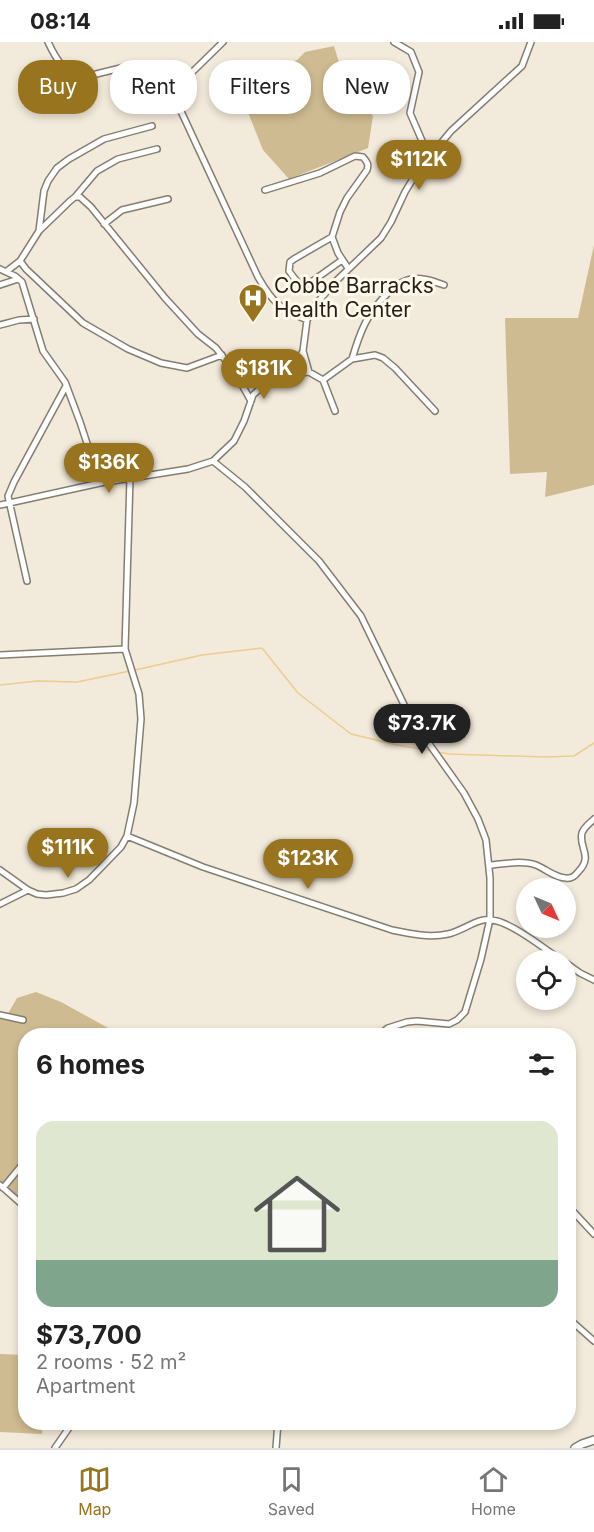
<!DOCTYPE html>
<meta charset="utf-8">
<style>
:root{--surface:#fff;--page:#f2f2f2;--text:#222;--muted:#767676;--line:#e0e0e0;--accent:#97741d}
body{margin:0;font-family:Inter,sans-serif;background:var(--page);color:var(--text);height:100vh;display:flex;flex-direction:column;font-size:22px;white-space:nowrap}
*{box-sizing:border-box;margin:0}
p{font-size:20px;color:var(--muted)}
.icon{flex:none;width:33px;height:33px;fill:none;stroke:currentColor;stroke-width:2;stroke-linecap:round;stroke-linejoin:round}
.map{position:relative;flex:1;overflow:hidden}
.panel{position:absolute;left:18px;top:986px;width:558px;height:402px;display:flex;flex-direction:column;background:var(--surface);border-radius:24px;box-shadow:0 3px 9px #0003}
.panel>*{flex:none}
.guide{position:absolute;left:18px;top:18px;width:558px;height:54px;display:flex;gap:12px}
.needle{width:39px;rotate:134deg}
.tools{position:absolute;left:516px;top:836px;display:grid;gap:12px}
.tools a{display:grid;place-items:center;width:60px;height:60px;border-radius:50%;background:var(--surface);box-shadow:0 3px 9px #0003;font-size:30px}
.price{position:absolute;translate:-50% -51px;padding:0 14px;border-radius:21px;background:var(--accent);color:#fff;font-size:20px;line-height:39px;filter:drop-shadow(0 2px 3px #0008)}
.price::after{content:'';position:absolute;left:50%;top:36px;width:18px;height:14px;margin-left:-9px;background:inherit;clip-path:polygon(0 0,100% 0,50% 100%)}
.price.active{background:#222;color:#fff}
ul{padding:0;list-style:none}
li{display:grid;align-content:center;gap:12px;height:318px;padding:0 18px}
li span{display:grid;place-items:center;height:186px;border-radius:18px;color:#555}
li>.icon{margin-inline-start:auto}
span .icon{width:108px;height:108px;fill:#fffc;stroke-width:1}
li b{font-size:26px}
h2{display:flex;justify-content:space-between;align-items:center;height:72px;padding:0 18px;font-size:26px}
.pill{padding:0 21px;border-radius:24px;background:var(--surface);box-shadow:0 3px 9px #0003;font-size:21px;line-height:54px}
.pill.active{background:var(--accent);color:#fff}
.status{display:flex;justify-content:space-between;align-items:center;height:42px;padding:0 30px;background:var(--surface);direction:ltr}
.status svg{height:16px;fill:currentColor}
.menu{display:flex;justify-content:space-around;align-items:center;height:84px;border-top:2px solid var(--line);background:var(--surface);font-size:16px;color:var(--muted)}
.menu a{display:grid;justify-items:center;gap:3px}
.menu .active{color:var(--accent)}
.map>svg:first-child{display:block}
.pitch{fill:#cfbb91}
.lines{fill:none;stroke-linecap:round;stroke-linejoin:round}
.stream{stroke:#ebcd8d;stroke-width:1.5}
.street-casing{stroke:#847e70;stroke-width:8}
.secondary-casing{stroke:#847e70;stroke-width:10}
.street{stroke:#fff;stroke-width:5}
.secondary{stroke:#fff;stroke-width:7}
.labels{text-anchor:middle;stroke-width:6;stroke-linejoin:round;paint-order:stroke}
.poi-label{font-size:21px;fill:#221f1a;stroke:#fff7e8;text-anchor:start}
</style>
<div class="status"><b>08:14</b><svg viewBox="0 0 49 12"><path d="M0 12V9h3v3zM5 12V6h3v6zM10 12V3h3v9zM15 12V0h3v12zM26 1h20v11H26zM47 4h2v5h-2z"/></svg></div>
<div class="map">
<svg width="594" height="1406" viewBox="0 0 594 1406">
<rect width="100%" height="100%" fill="#f2eada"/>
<path class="pitch" d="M334,4L347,47L373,74L368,106L289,137L263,108L239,48L297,18L305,10Z
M594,203V443L545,455L547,430L510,432L505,276H578Z
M36,950L61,960L121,993H26V1160L23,1163L0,1143V973L6,975L17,956Z
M0,1312L25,1313L26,1380H43L42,1392L0,1390Z"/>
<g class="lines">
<path class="stream" d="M135,628L202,613L262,606L298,651L351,692L397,703L433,709
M0,643L37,639L77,640L130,629
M437,710L450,712L545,715L574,714L594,701"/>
<g class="street-casing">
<path id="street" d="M48,0C55,15 65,34 84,35L133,23L141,22L153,28L160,35L179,65L258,235C273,261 279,266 307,278
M394,0L411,10L419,30L410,71L429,115
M171,51L223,0
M265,148L320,131L355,114L363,115C367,120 369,122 367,128L347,156L340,170L332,195L338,211L348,226
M75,155L97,129L118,117L157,107
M104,182L122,168L168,157
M39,189L44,149L48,139L57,126L69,117L104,97L152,84
M332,195L294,217L290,220L289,229C294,235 298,244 307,243L342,218
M20,219L26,227L83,281L128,307L161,321L187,326L222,313
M0,227L15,234L22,240L43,309L65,340L80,380L100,441
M7,229L20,219L39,189L70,159L75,155H80L91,165L165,256L198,292L216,306L236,332L251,359
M0,243L18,237
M0,283L19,278L34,277
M303,309L309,330
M352,317C360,290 367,271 388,251C393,246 400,240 407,238C419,234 433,239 444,243
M292,332L303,309L307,278L316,262L335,240L381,196L391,180L405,150L417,130L451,89L522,24L531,0
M323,338L352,317L375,313L383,316L395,326L435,369
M213,419L245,445L319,519L361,574L410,675L464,751L478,777L486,798L490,836V877L481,917L465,970L457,978L449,982L417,979L407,980L388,986L379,993
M0,463L100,441L188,427L213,419L234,399L244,379L253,353L264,343L292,332L309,330L323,338L335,369
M27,539L8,454L14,440L66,344
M0,613L125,607
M127,794L203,825L392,888C411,892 430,896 448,892C463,889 478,875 492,878C511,880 545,907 561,918
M490,823C504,822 522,818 536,823C546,827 555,836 566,836C571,837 575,834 578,830C594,814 578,805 582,791C584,785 590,781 594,777
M0,828L28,848L37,852L46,853L63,851L76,847L89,838L121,805L127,794L134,761L141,677L139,652L125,607L130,436
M0,862L28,848
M566,921L580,931L594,938
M0,973L23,978
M0,1143L26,1166
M3,1146L26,1118
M568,1164L594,1192
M568,1276L594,1299
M55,1406L73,1380
M276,1406L278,1380"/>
</g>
<g class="secondary-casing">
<path id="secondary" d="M575,1406L582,1402L594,1398"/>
</g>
<use href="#street" class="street"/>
<use href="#secondary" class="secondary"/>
</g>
<defs>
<g id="hospital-pin" transform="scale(1.5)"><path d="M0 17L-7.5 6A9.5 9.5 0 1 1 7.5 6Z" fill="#97741d" stroke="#fff7e8"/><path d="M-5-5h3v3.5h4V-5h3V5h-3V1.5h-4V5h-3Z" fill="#fff"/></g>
</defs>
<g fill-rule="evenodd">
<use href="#hospital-pin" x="253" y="256"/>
</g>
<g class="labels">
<g class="poi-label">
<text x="274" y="251">Cobbe Barracks<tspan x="274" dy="24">Health Center</tspan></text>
</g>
</g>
</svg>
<div class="tools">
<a><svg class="needle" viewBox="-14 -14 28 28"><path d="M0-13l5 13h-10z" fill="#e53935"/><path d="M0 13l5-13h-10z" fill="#767676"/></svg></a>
<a><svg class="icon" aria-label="locate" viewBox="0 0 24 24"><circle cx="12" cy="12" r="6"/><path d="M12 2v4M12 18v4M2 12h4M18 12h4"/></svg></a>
</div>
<b class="price" style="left:419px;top:149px">$112K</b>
<b class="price" style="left:264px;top:358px">$181K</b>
<b class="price" style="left:109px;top:452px">$136K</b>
<b class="price active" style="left:422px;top:713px">$73.7K</b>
<b class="price" style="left:68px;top:837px">$111K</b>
<b class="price" style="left:308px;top:848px">$123K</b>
<div class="guide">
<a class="pill active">Buy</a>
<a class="pill">Rent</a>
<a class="pill">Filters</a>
<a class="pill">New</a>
</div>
<section class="panel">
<h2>6 homes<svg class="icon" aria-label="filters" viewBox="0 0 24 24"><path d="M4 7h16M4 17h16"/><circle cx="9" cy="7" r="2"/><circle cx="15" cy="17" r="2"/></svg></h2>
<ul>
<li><span style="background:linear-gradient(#dfe7d0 75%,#7fa58c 0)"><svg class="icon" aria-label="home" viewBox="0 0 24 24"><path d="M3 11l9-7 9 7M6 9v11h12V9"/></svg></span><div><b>$73,700</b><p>2 rooms · 52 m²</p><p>Apartment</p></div></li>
</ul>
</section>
</div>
<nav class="menu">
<a class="active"><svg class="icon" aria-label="map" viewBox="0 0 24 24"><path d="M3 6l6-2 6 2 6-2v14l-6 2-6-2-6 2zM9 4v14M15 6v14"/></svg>Map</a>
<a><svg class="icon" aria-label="saved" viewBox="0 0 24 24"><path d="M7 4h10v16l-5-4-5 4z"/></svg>Saved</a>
<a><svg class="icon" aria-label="home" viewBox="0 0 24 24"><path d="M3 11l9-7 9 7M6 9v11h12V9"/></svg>Home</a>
</nav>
